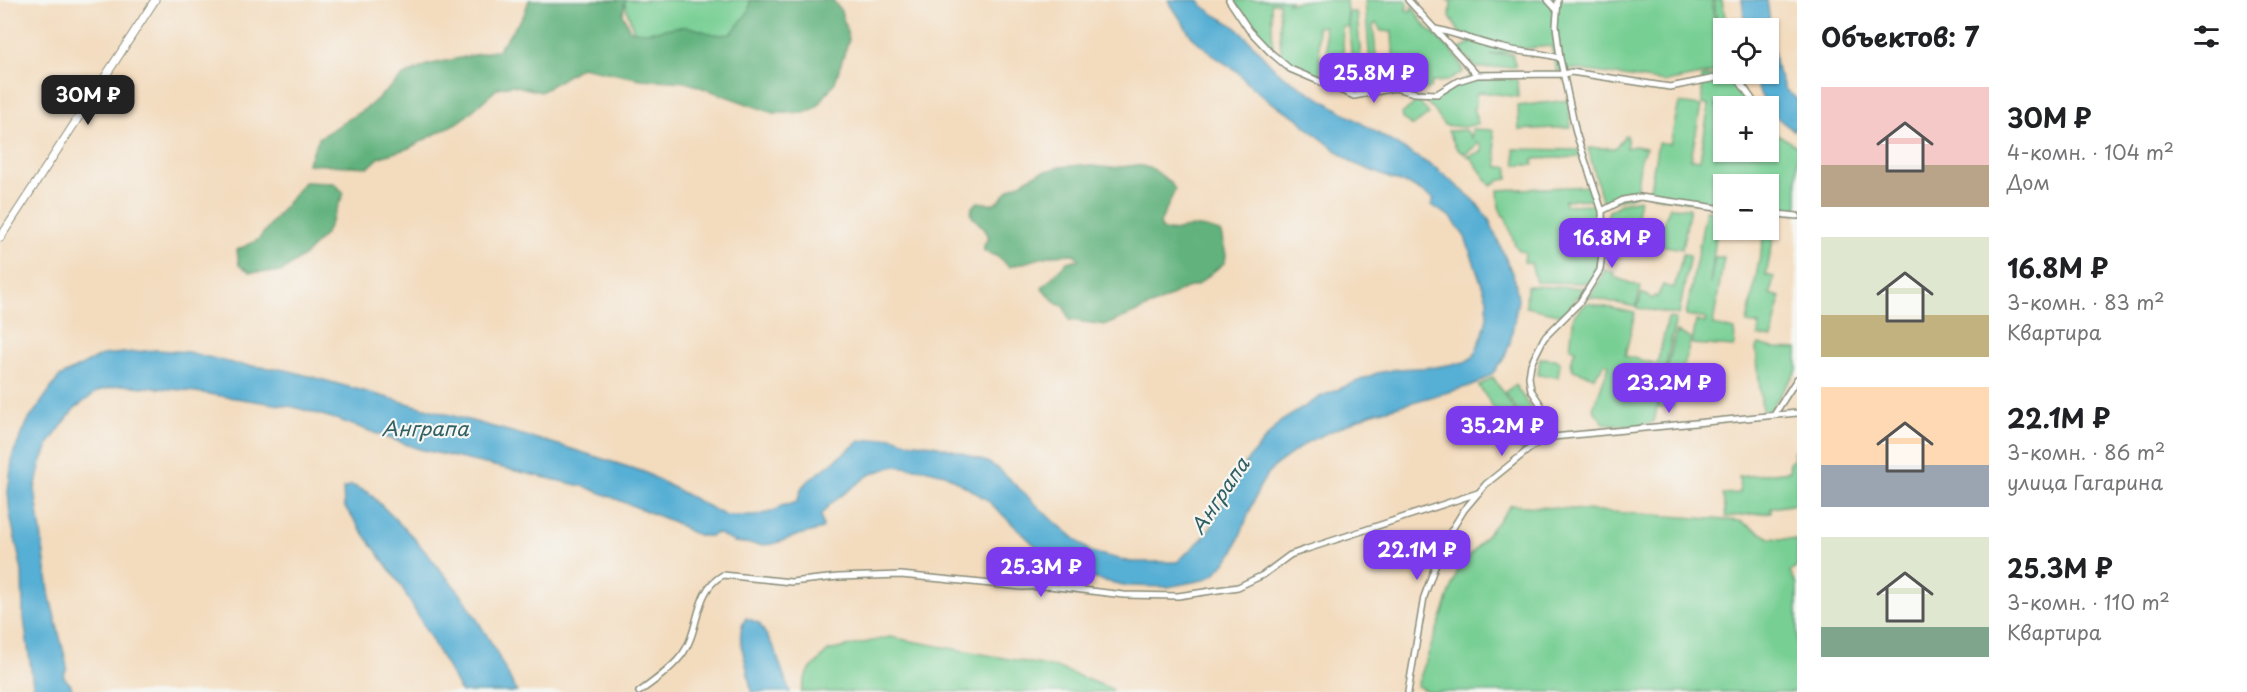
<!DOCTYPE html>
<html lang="ru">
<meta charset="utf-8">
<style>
:root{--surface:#fff;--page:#f6f6f6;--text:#202124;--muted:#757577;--accent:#7c3aed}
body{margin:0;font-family:"Playpen Sans",sans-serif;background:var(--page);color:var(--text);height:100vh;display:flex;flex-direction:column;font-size:22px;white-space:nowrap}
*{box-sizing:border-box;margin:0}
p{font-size:20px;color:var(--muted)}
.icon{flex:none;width:33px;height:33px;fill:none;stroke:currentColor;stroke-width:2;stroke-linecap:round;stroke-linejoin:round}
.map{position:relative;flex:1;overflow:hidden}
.sheet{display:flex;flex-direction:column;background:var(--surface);width:450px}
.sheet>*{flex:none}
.controls{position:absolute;left:1713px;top:18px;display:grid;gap:12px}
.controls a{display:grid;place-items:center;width:66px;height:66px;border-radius:0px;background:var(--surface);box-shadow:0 2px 4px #0004;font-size:30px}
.price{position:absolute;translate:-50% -51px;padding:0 14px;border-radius:12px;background:var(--accent);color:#fff;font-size:20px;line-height:39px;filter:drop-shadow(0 2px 3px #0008)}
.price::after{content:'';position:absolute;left:50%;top:36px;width:18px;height:14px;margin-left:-9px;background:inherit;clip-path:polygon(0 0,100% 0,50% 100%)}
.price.active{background:#222;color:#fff}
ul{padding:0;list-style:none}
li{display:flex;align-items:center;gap:18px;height:150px;padding:0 24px}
li span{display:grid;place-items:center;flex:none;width:168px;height:120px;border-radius:0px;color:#555}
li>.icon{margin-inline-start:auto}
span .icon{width:72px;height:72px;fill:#fffc;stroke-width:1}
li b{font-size:26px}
h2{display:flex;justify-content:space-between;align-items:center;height:72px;padding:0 24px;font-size:26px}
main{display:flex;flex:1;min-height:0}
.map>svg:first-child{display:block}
.green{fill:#78cf94;stroke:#4c8664;stroke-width:1.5}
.forest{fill:#62b27e;stroke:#407859;stroke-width:1.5}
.water{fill:#57afd4;stroke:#3b7684;stroke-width:1.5}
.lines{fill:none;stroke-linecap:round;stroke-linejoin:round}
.minor-casing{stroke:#898c79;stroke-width:8}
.tertiary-casing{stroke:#898c79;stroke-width:9}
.minor{stroke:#fff;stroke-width:5}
.tertiary{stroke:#fff;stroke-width:7}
.labels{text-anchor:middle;stroke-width:4.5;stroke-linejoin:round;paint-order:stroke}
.water-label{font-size:20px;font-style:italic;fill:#305f64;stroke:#f6f6f2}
</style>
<main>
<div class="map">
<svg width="1797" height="692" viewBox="0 0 1797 692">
<rect width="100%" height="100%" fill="#f6f6f2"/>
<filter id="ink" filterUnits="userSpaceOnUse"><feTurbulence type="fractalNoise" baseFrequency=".0167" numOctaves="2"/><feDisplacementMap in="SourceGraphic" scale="12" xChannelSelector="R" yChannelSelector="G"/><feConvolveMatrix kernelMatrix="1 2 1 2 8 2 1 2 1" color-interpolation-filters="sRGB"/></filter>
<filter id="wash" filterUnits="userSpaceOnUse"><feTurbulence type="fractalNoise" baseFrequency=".008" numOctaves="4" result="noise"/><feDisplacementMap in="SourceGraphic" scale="24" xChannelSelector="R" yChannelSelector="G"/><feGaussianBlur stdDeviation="1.35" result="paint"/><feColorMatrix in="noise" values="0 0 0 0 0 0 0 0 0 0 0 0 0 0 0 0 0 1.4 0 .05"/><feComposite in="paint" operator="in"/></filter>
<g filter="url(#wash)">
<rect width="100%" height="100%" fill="#f3dbbe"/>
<path class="green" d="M624,0H758L760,57L636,39Z
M1233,0H1291L1288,3L1310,0H1346L1348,26L1342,27L1346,88L1331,81L1324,26L1317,27L1322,77L1295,66L1281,58L1279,3H1271L1273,50L1252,27Z
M1365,0H1406L1408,2L1406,10L1411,11L1412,6C1416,10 1417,15 1420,19C1433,38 1458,48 1463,72L1448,81L1432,82L1431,88C1415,93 1410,85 1395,84L1392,32L1381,31L1377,23L1373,25L1379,87L1372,89Z
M1446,0H1712L1718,61L1715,72L1666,82L1573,69L1566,72L1557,71L1551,46L1520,49L1490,55L1512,54L1516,67L1477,68L1459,50L1471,43L1464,40L1450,17L1451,1Z
M1714,0H1722L1727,28H1724L1723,47L1719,48Z
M1348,12H1356L1357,16L1364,91L1354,92Z
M1510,75V80L1517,79L1518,97L1482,92L1476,94V107L1473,108L1478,124L1463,127L1444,125L1434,110L1426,102L1428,100L1439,97L1469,77Z
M1719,75L1736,79L1746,98V106H1715L1723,107L1724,152H1768L1769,129L1797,146V213L1769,211L1768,184H1724L1723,207L1649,195L1658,142L1670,144L1679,103L1701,106L1691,159L1700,160L1709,105L1702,104V77Z
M1418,100L1429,114L1413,126L1403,119L1402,114Z
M1568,100L1571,127L1519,130L1518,106Z
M1472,129L1493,130L1498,167H1508V179L1500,180L1491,186L1472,159L1467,156L1482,152L1481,144L1476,142L1477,145L1465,154L1457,149L1448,131L1466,130L1472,138Z
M1626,135L1628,137L1626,148L1635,146L1646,148L1641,157L1636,195L1603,204L1588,148H1615Z
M1514,149L1578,150L1581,157L1533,159V165H1516Z
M1591,186L1595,199L1565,200V205L1597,204L1599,213L1601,264L1591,283L1536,282L1531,263L1524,262L1525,252L1520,251L1515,245L1505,216H1503L1499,207L1498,190Z
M1640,199L1635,224L1661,228L1670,207L1690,208L1682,249L1636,241L1634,254L1620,252L1619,257L1610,256C1604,246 1605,222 1609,211L1622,203Z
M1706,210L1719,211L1710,285L1715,257H1724L1713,325L1735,330L1734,347L1692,344L1696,321L1705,323L1706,319L1686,315Z
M1769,214L1778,216L1766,275L1774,277L1770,294L1780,297L1772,338L1758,336L1759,325L1747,323L1765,230H1768Z
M1683,254L1690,255L1679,315L1637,308L1642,293L1653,299L1654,296L1657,297L1663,285L1674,288Z
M1604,270L1615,273L1614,277L1641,287L1636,307L1589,297L1598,284Z
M1527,286L1590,288L1583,297H1575L1573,304L1562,315L1526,307Z
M1587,303L1635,313L1625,356L1657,364L1668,318L1676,319L1654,422L1635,427L1604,423L1593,409L1609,365L1605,363L1594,377L1573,370L1571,363L1575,350L1570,348L1574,315Z
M1676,332L1691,338L1673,407H1658Z
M1759,344L1773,348L1797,349V370L1770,410L1762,411L1756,348Z
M1540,358L1555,359L1560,363L1558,377L1538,375Z
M1493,377L1536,444L1523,453L1479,386Z
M1515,385L1546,431L1536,439L1505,392Z
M1797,451V504L1771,508V512L1726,517L1723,494L1740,493L1739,477L1790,471L1789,462L1793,459V452Z
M1511,505L1740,521L1770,538L1797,540V567L1790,572L1797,585V692H1429L1417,686L1458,570Z
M890,637L1058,668L1112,689V692H801L807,673L828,651Z"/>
<path class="forest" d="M529,0H625L623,15L630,30C653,36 668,25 688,27C706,30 711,37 731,34L749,11L750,0H833L841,11L849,39L835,82L817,107L804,113H773L686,82L641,79L581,67L541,92L512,85L498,88L462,120L409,148L380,157L369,167L307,164L319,138L368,107L402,77L427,65L498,50L524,15Z
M1081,165L1112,168L1138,165L1153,169L1171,183L1175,190L1160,223L1162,230C1173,234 1180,228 1191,227C1200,226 1213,229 1221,233L1226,255L1225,262L1197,285L1184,289L1158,303L1106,325L1069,320L1064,306L1057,304L1042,288L1067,262L1079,259L1074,254L1052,255L1009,267L998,257L984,251V244L989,238L986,231L971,215L972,207L978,202L992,204L999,201L1009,189L1036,174L1059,167Z
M304,182L334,183L344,193L326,233L305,255L281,272H250L239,265L237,250L258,240Z"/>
<path class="water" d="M1168,0H1198C1209,15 1227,19 1240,31C1255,45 1267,63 1283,76L1437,169L1474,200L1489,220L1515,280L1518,300L1510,343L1503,360L1493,373L1477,384L1370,414L1309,441L1276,465L1266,476L1259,488L1233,553L1215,574L1203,580L1168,587L1128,586L1063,572L986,499L945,474L924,469L894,466L869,475L829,505L821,515L823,527L822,529L799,535L773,544L761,545L734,542L717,533C704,542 687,530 676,523L586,487L419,449L339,420L294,407L182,390L121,385L98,391L74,409L49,443L40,465L35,489L50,598L66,661L67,668L63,676L71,685L72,692H34L23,611L22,571L10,515L8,492L13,454L28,421L59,377L102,355L156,350L188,352L236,364L286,370L320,379L559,445L644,472L726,516H755L774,511L781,506L794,503L797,502L802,487L807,482L860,441L893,437L906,442L934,445L963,453L989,463L1001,471L1049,517L1091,552L1131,562H1177L1203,538L1213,524L1232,482L1246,462L1280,422L1320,397L1377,373L1397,369L1435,367L1465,362L1473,357L1483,334L1487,318V299L1465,237L1451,217L1431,205L1434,199L1410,185L1394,180L1353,163L1305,126L1298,118L1269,101L1247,83L1237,71L1217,58L1192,37Z
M1742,0H1767L1776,67L1785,89L1797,99V132C1775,120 1758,99 1754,74H1768V28H1746Z
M351,485L369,493L413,537L464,598L492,644L517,692H461L400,584L344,506L343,489Z
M746,618L759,623L774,648L790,692H751C750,683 748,673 746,664C742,647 736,634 746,618Z"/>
</g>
<g filter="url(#ink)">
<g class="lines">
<g class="minor-casing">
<path id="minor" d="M1229,0L1249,30L1270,52L1290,69L1354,96L1395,88L1415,93L1437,94L1458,81L1477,75L1564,74L1571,72L1670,87L1721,77L1737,78L1752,99V106
M1408,0L1477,75
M1548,0L1557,10
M1558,0L1556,26L1560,58
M1602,211L1623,200L1640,197L1724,209
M1768,213L1797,216
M1774,415L1797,379
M1543,438L1797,413
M639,692C653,682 670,670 681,656C701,631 693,591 723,575L791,582L838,577L901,575L1022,587L1049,586L1124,595L1178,596L1238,587L1263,575L1290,555L1307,549L1478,493
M1408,692L1424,597L1443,544L1464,510L1486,484L1543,438L1548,424L1547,414L1531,390L1529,377L1531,364L1544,338L1580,302L1600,270L1603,245L1602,211L1576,133L1560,58C1541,52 1522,53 1503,48C1480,43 1459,34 1435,29"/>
</g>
<g class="tertiary-casing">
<path id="tertiary" d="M0,238L155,0"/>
</g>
<use href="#minor" class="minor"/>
<use href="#tertiary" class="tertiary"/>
</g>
</g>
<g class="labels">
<g class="water-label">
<text x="425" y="436">Анграпа</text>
<text transform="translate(1220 496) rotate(-56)" y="7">Анграпа</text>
</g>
</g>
</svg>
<div class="controls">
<a><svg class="icon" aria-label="locate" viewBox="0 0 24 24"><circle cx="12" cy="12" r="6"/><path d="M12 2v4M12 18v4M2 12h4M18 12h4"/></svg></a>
<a>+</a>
<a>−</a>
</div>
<b class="price" style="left:1374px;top:104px">25.8M ₽</b>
<b class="price active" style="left:88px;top:126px">30M ₽</b>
<b class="price" style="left:1612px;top:269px">16.8M ₽</b>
<b class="price" style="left:1669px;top:414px">23.2M ₽</b>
<b class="price" style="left:1502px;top:457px">35.2M ₽</b>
<b class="price" style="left:1417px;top:581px">22.1M ₽</b>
<b class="price" style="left:1041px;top:598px">25.3M ₽</b>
</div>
<section class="sheet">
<h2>Объектов: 7<svg class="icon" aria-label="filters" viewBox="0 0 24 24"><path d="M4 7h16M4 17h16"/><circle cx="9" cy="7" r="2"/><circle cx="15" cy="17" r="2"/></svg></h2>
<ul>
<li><span style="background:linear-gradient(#f6c9c9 65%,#b9a48a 0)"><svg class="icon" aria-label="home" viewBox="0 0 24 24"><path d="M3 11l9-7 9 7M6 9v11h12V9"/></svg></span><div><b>30M ₽</b><p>4-комн. · 104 m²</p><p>Дом</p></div></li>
<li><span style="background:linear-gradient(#dfe7d0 65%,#c2b280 0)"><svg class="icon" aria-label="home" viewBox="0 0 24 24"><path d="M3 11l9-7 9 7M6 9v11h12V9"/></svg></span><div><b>16.8M ₽</b><p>3-комн. · 83 m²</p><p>Квартира</p></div></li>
<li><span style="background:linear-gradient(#ffd9b3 65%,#9aa5b1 0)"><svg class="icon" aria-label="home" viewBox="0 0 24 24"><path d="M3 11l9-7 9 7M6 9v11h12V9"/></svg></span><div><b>22.1M ₽</b><p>3-комн. · 86 m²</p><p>улица Гагарина</p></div></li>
<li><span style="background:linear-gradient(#dfe7d0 75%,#7fa58c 0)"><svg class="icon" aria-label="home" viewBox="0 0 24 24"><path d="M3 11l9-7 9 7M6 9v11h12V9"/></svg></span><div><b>25.3M ₽</b><p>3-комн. · 110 m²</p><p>Квартира</p></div></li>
</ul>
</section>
</main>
